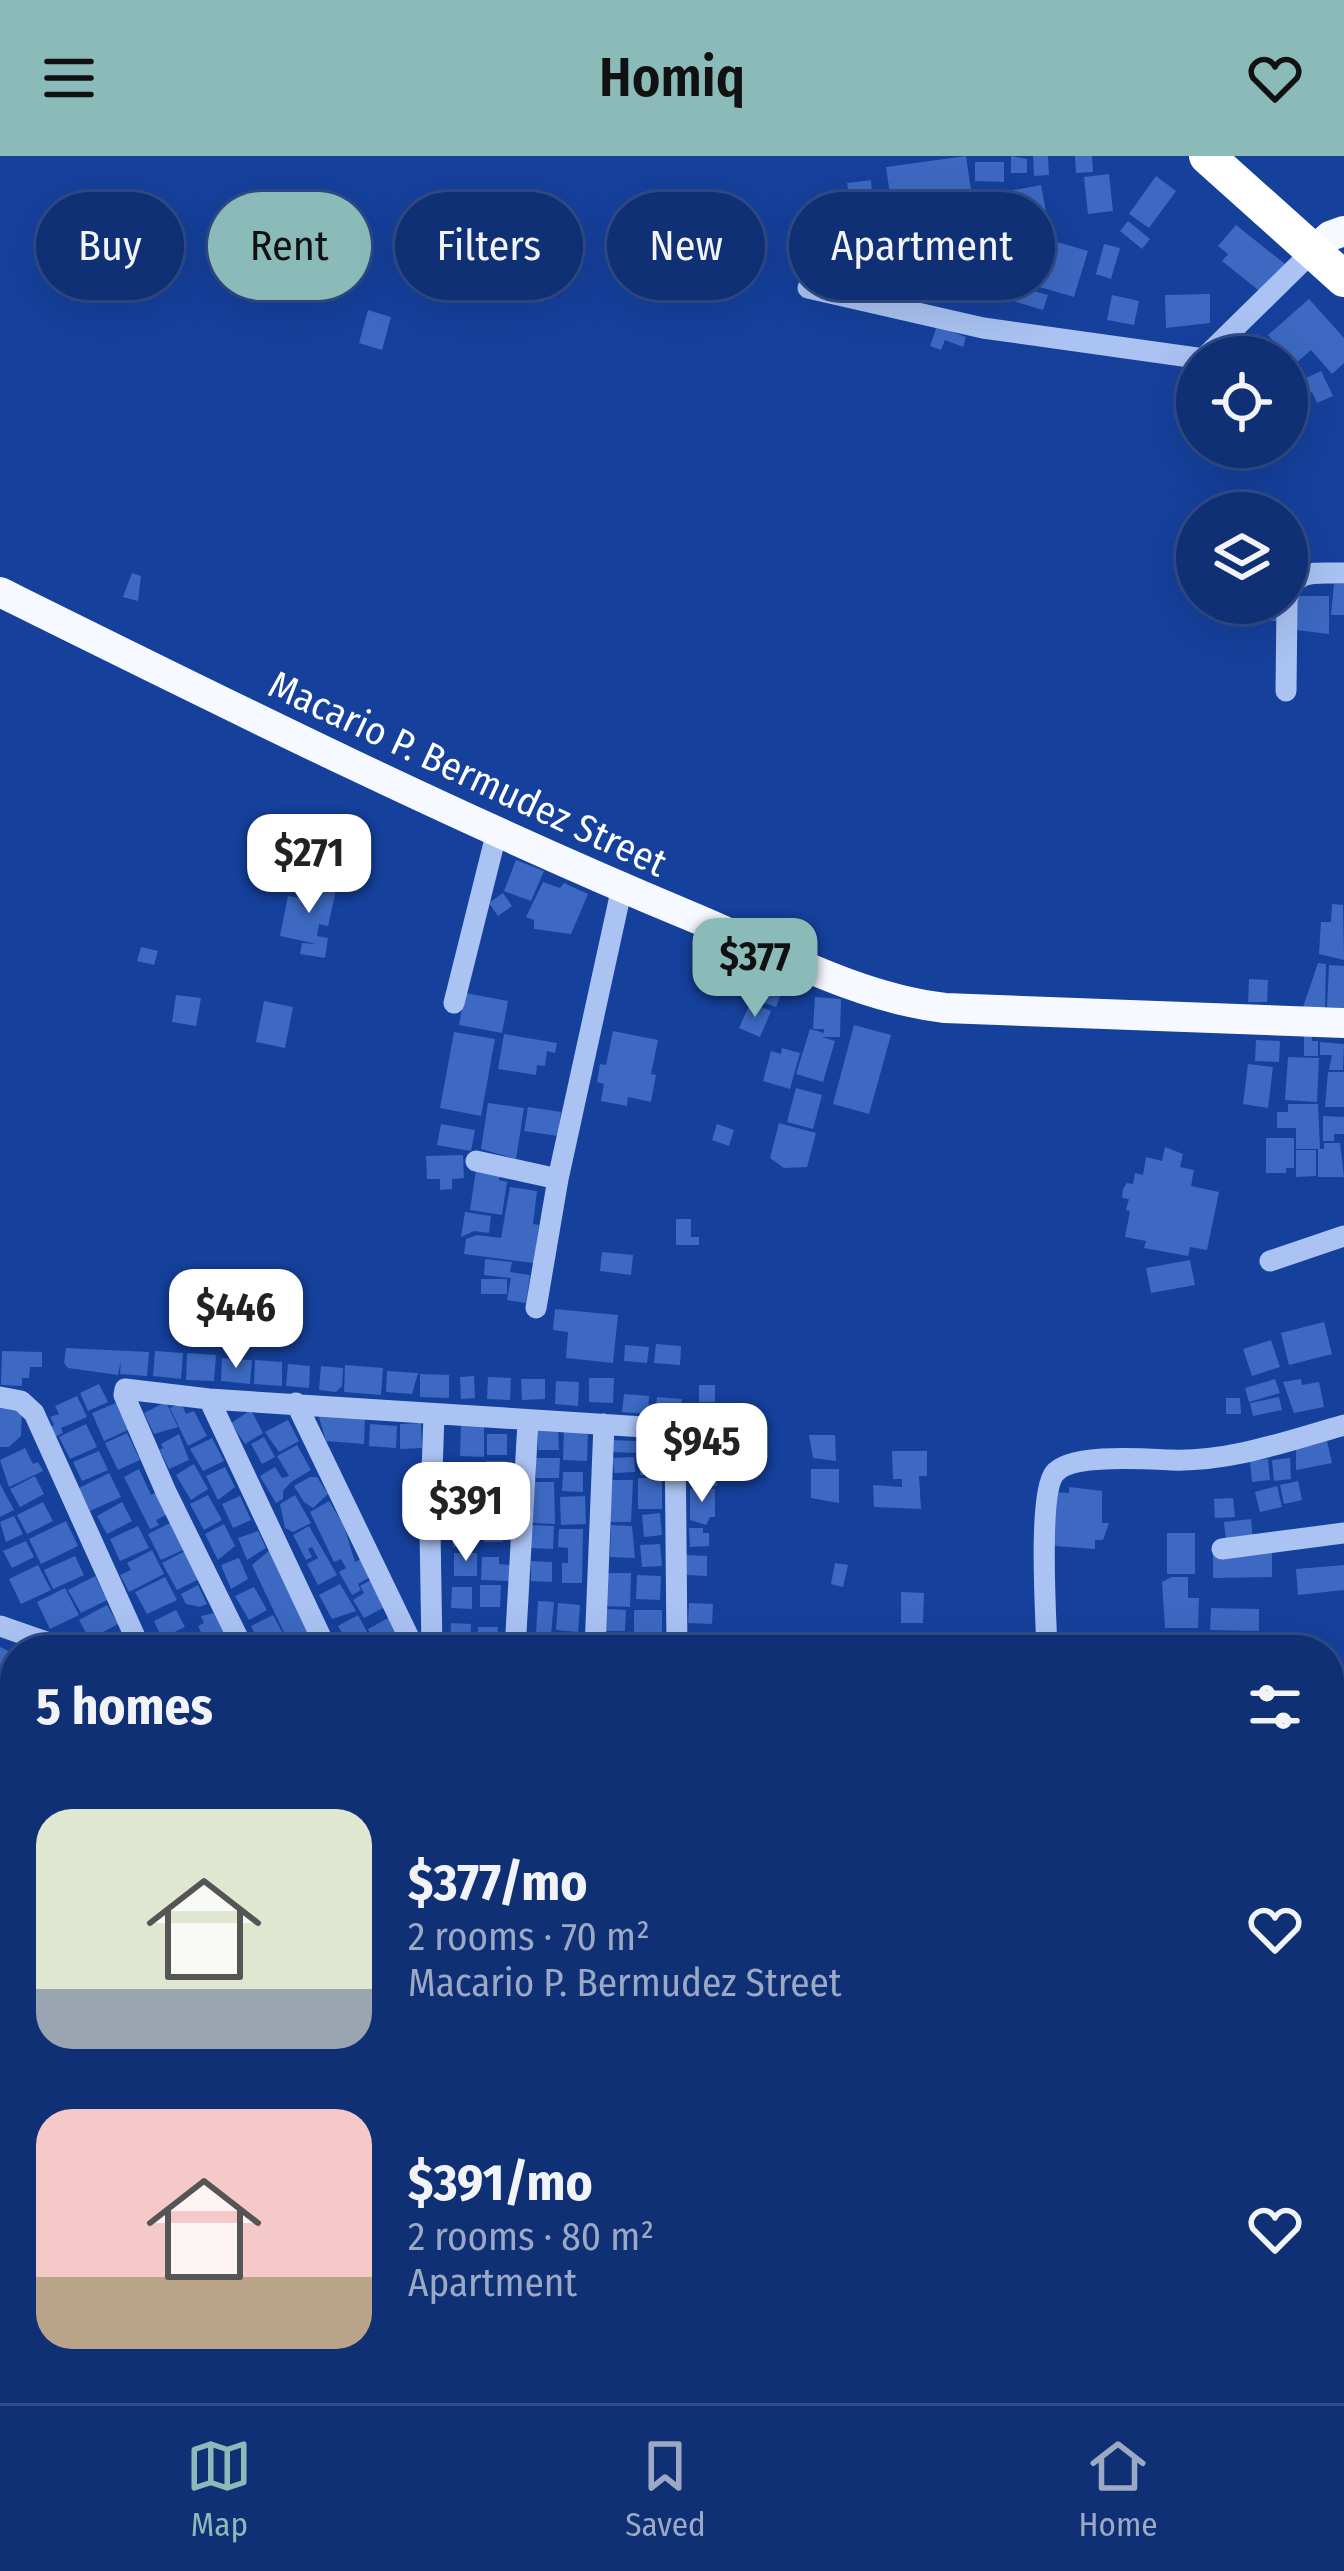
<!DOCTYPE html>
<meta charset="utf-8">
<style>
:root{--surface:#103075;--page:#19387a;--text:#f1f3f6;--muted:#9ca9c5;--line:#304b87;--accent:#8bbbb9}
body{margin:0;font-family:"Fira Sans Condensed",sans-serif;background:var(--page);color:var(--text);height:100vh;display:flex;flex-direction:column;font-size:45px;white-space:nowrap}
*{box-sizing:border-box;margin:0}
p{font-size:39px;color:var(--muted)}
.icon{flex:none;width:66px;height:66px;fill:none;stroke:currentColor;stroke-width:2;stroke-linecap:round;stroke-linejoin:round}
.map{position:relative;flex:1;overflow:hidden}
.drawer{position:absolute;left:0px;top:1479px;width:1344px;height:768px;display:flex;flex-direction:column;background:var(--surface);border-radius:48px 48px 0 0;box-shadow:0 12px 48px #0002,0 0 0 3px var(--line)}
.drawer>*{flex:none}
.hud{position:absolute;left:36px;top:36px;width:1272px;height:108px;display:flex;gap:24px}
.controls{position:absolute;left:1176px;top:180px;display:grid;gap:24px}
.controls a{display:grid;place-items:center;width:132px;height:132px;border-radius:50%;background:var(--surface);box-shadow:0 12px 48px #0002,0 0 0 3px var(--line);font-size:60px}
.price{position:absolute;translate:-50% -102px;padding:0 27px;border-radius:24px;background:#fff;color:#222;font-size:39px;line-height:78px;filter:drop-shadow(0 3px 6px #0008)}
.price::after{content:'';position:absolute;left:50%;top:72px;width:36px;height:27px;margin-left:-18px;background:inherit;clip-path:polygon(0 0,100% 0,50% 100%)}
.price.on{background:var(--accent);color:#111}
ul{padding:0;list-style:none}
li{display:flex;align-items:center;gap:36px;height:300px;padding:0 36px}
li span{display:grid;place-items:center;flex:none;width:336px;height:240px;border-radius:36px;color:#555}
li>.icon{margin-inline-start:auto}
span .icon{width:144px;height:144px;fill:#fffc;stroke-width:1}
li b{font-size:51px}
h2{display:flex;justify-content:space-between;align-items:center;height:144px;padding:0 36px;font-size:51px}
.pill{padding:0 42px;border-radius:54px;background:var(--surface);box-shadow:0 12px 48px #0002,0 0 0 3px var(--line);font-size:42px;line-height:108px}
.pill.on{background:var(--accent);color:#111}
header{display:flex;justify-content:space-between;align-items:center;height:156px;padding:0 36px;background:var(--accent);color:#111;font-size:54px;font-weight:600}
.menu{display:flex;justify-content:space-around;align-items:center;height:168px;border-top:3px solid var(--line);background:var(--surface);font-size:33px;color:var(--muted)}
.menu a{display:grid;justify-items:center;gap:6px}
.menu .on{color:var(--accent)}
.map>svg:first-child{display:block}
.building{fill:#3d69c2}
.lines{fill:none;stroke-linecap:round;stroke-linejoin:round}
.minor{stroke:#aac3f3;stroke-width:21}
.major{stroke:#f6f9ff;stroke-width:30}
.highway{stroke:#fff;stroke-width:36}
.labels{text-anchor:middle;stroke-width:9;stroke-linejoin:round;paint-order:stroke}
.street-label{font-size:39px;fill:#fff;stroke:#15409c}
</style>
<header><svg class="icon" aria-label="menu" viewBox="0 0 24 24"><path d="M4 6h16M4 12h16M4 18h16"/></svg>Homiq<svg class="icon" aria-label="heart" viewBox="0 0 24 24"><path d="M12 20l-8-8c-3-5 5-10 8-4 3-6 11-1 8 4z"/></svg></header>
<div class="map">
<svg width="1344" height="2247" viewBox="0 0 1344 2247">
<rect width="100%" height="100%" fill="#15409c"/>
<path class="building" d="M966,0L971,34L891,46L886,11Z
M1011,0L1027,3V17H1011Z
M1033,0H1048L1049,19L1034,20Z
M1075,0H1092L1093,16L1076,17Z
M975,6H1004V26L975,25Z
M1109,18L1113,55L1088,58L1084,21Z
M1156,20L1176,35L1149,72L1129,58Z
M871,24L872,36L849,39L847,27Z
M1041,29L1049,72L974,86L972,78L945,83L942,68L881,80L877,60Z
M1128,65L1150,83L1142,93L1120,75Z
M1236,69L1285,108L1262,137L1222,105L1228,98L1218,90Z
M1026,77L1088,95L1074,141L1012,123Z
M1104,88L1120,92L1111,123L1096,118Z
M946,90L978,100L973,117L959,112L955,125L936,119Z
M987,95L1013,103L1005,127L980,120Z
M1010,128L1048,139L1043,154L1006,143Z
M1210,138V167L1166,172L1165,139Z
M1112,139L1139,145L1134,169L1107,164Z
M1309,143L1344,182V207L1332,218L1311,194L1294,209L1268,179Z
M368,154L391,161L382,194L359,187Z
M937,170L966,181L963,191L945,184L941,194L930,190Z
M1321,215L1333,240L1317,247L1312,236L1298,242L1291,229Z
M132,417L141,420L138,445L123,441Z
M1334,428H1344V459H1331Z
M1296,440H1329V478L1296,474Z
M1263,447V451H1274L1278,465L1230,463V448Z
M516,704L544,715L531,745L504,735Z
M303,722L337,729L328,770L319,768L317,780L328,782L325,802L300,798L302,787L317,788L280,780L288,740L299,742Z
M543,726L560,732L564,727L588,738L571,778L534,773V764L526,761Z
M503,737L512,750L498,760L489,747Z
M1332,748L1343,749L1344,804L1319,798L1321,766H1331Z
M141,791L158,795L154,809L137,805Z
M1318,807L1326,808L1325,852L1303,851Z
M1329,809L1344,810V852L1327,851Z
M758,811L787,821L776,851L748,841Z
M1249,823L1268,824L1267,846H1248Z
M465,837L508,845L502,877L459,869Z
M176,839L201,842L196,870L172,866Z
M815,841L841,843L840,881H822L835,885L823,926L796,918L810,873L824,877V873H813Z
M264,845L293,851L285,892L256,886Z
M750,847L771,855L760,881L739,872Z
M854,869L891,879L869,958L833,948Z
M613,875L658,884L651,918L656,919L651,946L628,941L627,950L601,945L604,928L597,926L600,908L606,909Z
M454,876L495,883L481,960L440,952Z
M504,878L557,887L555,897L547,895L545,910L537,909L536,919L498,913Z
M1304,878L1312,879V885H1318V900H1304Z
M1256,884L1280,885L1279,906L1255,905Z
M1320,886L1344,888L1343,914H1329L1332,899H1320Z
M782,892L800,897L790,933L763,925L771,895L781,898Z
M1288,901L1319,902L1317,946L1285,944Z
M1248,908L1273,911L1268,952L1243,948Z
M1328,916H1344V951H1325Z
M796,932L822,939L813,973L787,966Z
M488,947L524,952L516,1003L481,993Z
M1288,948H1318L1320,993H1296V972H1277V956H1288Z
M528,951L561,956L558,980L524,975Z
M1323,960L1344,961V978H1334V985H1323Z
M779,967L816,977L807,1011L784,1012L770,1002Z
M441,968L475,974L471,995L437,989Z
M717,968L734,974L729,990L712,984Z
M1266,982H1294V1012H1286V1017H1266Z
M1324,987H1340L1344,1021H1318V993H1324Z
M1165,991L1183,998L1180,1011L1194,1014L1191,1030L1219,1036L1207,1094L1190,1091L1188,1100L1144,1092L1146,1085L1125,1081L1130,1055L1126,1054L1129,1043L1122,1042L1123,1033L1127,1027L1133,1028L1135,1017L1143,1019L1146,1001L1162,1005Z
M1296,994H1316V1020L1296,1021Z
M463,999L464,1022L452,1023V1033L440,1034V1023H427L426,1000Z
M476,1014L500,1018L499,1024L507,1026L502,1059L470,1054Z
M510,1031L537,1035L533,1068L539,1069L534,1107L464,1098L466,1083L477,1079L501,1082Z
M465,1056L491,1060L489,1077L474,1075L461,1081Z
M676,1063H691V1081H699V1089H676Z
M602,1096L633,1099L631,1119L600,1115Z
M485,1103L512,1106L510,1116L530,1119L526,1147L507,1144L511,1122L484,1119Z
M1190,1104L1195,1129L1151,1137L1146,1112Z
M481,1123H507V1138H481Z
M555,1153L618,1159L613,1207L566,1202L568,1176L553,1174Z
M1324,1166L1332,1198L1289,1209L1281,1177Z
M1271,1184L1280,1211L1252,1220L1243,1193Z
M656,1188L681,1190L680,1209L654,1207Z
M625,1189L649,1191L647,1207L624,1205Z
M66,1192L149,1196L147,1220L120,1218L121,1204L118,1219L68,1212L64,1207Z
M2,1195L42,1196V1211H30L29,1222H22V1230L1,1229Z
M155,1195L183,1197L181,1223L153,1220Z
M187,1197L216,1199L214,1225L186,1224Z
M222,1202L252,1204L250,1228L221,1225Z
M255,1204L282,1206V1230L254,1228Z
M288,1208L310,1210L309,1232L286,1230Z
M345,1209L383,1212L381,1239L344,1236Z
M321,1210L343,1212L342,1230L336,1236L319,1234Z
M387,1215L418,1217L412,1238L386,1236Z
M420,1218L449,1219V1242L420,1241Z
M474,1220L475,1242L461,1243L460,1221Z
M488,1221L511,1222L510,1244L487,1243Z
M589,1222H614L613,1247L589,1246Z
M521,1223H545V1243L522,1244Z
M1275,1223L1280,1237L1249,1246L1245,1232Z
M1301,1223L1302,1229L1319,1226L1324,1251L1294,1257L1283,1226Z
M556,1225L579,1226L578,1250L555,1248Z
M99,1228L108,1246L88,1255L80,1237Z
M699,1229H715V1246H699Z
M624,1238L649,1240L648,1258L622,1256Z
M77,1240L87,1261L61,1272L63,1277L51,1283L46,1273L54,1269L50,1261L59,1258L55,1250Z
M657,1241L682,1243L680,1262L655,1260Z
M1279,1241L1282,1254L1253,1260L1250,1247Z
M1226,1242H1240L1241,1258H1226Z
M166,1246L178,1271L154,1278L144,1257Z
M116,1247L128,1274L104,1285L92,1257Z
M181,1247L186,1258L194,1255L207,1280L188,1290L170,1252Z
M691,1250L716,1252L715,1270L690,1269Z
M0,1252H22L21,1280L9,1291H0Z
M251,1254L263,1277L245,1288L231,1267Z
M318,1258L365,1261L364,1288L326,1285Z
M288,1264L299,1285L279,1296L265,1276Z
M421,1267L422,1292L400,1293V1268Z
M86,1268L97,1291L70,1303L59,1281Z
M370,1268L397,1270L396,1292L369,1290Z
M461,1269H484V1301L460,1300Z
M564,1270L588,1272L587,1305L563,1304Z
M538,1272H558L559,1294H538Z
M127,1277L140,1304L118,1314L105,1287Z
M179,1278L189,1304L169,1313L160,1294L163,1292L161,1288Z
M487,1278H507V1299H487Z
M809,1279H835L836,1305L813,1302Z
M264,1281L275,1301L262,1308L251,1288Z
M691,1281H718L719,1301H692Z
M212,1282L224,1305L203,1315L190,1293Z
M610,1284L638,1285L637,1297L610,1296Z
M641,1284L663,1285V1295L641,1294Z
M1327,1285L1332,1307L1296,1314V1291Z
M297,1289L311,1314L291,1326L283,1335V1343L276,1347L260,1320L275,1311L282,1322L289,1320L277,1300Z
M25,1292L33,1308L38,1306L43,1315L9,1331L0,1304Z
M99,1295L108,1314L82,1325L73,1306Z
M892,1295H927V1320H919L921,1353L874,1351L873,1329L902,1331V1323H893Z
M640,1299H664V1319H640Z
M634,1301L635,1316L614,1317L613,1302Z
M536,1302H560L559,1322H536Z
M1290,1302L1291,1323L1274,1325L1272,1304Z
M1268,1303L1270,1324L1252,1326L1250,1305Z
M486,1305H506V1329H486Z
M458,1307H483V1326H458Z
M194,1308L208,1333L191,1344L176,1319Z
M225,1311L235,1331L218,1344L206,1320Z
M693,1311H718L717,1330H692Z
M139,1313L151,1339L157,1336L168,1358L156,1364L159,1369L150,1373L124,1321Z
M811,1313H839V1347L811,1342Z
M563,1316H583V1336L562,1335Z
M109,1317L121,1341L90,1355L79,1332Z
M35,1320L44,1338L20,1351L10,1333Z
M310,1321H317L328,1338L313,1352L304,1346L294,1330Z
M638,1322H662V1353H638Z
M612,1324H633L631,1366H610Z
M1298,1325L1302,1344L1284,1348L1280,1329Z
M535,1326H554L555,1368L532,1367Z
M0,1328L14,1354L0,1361Z
M456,1329L480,1330L479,1359L455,1358Z
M1277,1330L1282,1351L1260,1356L1255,1336Z
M1069,1331L1102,1335V1367H1109L1103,1384H1095V1393L1055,1390L1053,1384L1055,1336L1069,1337Z
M486,1333H507V1355L486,1356Z
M690,1333H715V1361H710L706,1369L690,1364Z
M208,1339L222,1364L204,1374L190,1348Z
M295,1339L311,1367L293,1376L285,1372L280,1348Z
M240,1340L251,1364L233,1372L222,1348Z
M585,1340L586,1368L561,1369L560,1341Z
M1233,1342L1235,1361L1215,1362L1214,1343Z
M329,1345L344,1370L355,1406L361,1403L370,1421L358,1428L361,1434L352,1439L339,1416L346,1412L341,1403L334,1406L310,1356Z
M43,1346L53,1365L27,1378L17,1359Z
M122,1346L132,1365L107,1378L97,1360Z
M660,1357L662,1379L644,1381L642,1359Z
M14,1360L23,1378L6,1386L0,1366Z
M1251,1363L1253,1384L1226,1386L1224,1366Z
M66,1365L78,1390L41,1408L29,1383Z
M170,1367L183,1394L161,1404L148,1378Z
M503,1367V1386H484L483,1368Z
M224,1368L235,1390L218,1404L205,1378Z
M474,1369V1390L453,1391V1370Z
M532,1369L554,1370L553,1393L531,1392Z
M611,1369L632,1370L635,1402L610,1401Z
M138,1370L149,1392L120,1405L110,1383Z
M309,1370L337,1419L318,1429L307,1408L318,1402L312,1391L308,1393L312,1401L306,1404L293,1379Z
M689,1372H703V1377H709V1390L690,1391Z
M559,1373H583L582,1427H562V1407H568V1392L558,1391Z
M258,1375L266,1392L247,1404L238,1382Z
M1167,1377H1195V1418H1167Z
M26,1385L34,1401L12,1412L3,1395Z
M660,1388L662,1410L642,1411L640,1389Z
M152,1394L164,1418L129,1436L120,1419L131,1414L127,1407Z
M270,1394L310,1477L289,1487L252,1409Z
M185,1395L199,1423L177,1434L162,1407Z
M454,1397H477V1420H454Z
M1272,1397V1421L1213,1422V1398Z
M686,1399L707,1400V1420L686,1419Z
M75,1400L84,1419L53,1433L44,1414Z
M482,1401H499V1408L511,1409L510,1425L481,1424Z
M239,1402L248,1423L231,1433L221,1409Z
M531,1405L552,1406V1426L531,1425Z
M835,1407L848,1409L843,1431L831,1428Z
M38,1409L51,1434L21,1448L9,1423Z
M1344,1409V1434L1298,1439L1296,1413Z
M602,1417H631L630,1451L604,1450Z
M637,1419L661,1420L660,1444L636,1443Z
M95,1420L107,1444L81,1457L68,1434Z
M165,1421L177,1444L147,1458L135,1436Z
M1172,1421H1188V1442H1199L1198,1472H1165L1162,1426Z
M372,1423L385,1451L364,1462L353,1444L364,1437L360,1430Z
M340,1428L356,1455L332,1463L319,1439Z
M198,1429L207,1448L200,1451L186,1448L181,1438Z
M480,1429H501L500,1451H480Z
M254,1431L267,1454L249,1464L235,1440Z
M452,1431H472V1453L451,1452Z
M65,1432L79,1459L50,1473L37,1446Z
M901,1436L924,1437L923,1467H901Z
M538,1445L554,1446L551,1479L536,1477Z
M558,1447L580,1449L578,1476L556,1474Z
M689,1447L713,1448L712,1468L688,1467Z
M107,1449L118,1468L96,1480L100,1488L94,1491L79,1464Z
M1211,1452L1259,1453V1475L1210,1474Z
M606,1453L626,1454L625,1475H605Z
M176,1454L185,1471L162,1482L154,1465Z
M634,1454H662V1482H634Z
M214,1457L226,1480L207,1489L198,1470L204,1467L201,1460Z
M273,1459L286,1483L263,1494L251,1470Z
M358,1459L373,1487L377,1494H346L338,1479L342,1477L338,1470Z
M392,1460L403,1482L379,1494L368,1473Z
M451,1467L471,1468L470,1490L450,1489Z
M478,1471H498L497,1493L477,1492Z
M186,1480L195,1494H162Z
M558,1480L578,1481V1494H558Z
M688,1480L712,1481V1494H687Z
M1257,1480L1276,1481V1494H1256Z
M1279,1485H1308V1494H1279Z
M0,1491L15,1498L10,1525L0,1521Z
M1329,1682H1343L1344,1698L1329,1699Z
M15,1737V1782L0,1776Z
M0,1793L15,1798L6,1824L0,1822Z
M1331,1828L1333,1839L1344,1846V1853L1329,1876Z
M1329,1876H1344V1892L1337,1896L1329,1888Z
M4,1892L15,1897V1916L0,1909Z
M1329,1941L1344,1947V1970L1329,1969Z
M4,2164L15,2175V2195L3,2208L0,2169Z
M407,2232H425L448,2247H397Z
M906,2232L931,2237L927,2247L902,2242Z"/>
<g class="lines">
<path class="minor" d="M808,132L983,172L1197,202
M1205,201L1314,94
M1287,445C1294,411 1314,418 1344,417
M1286,535L1287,447
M454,847L497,675
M476,1005L558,1023
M1270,1105L1344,1080
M536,1152L558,1023L622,731
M0,1241L21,1245L34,1257L141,1494
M209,1243L327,1494
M296,1247L415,1494
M1222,1393L1344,1377
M0,1470L69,1494
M244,1494L166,1336L124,1239L125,1233L209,1243L675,1273L677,1494
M432,1494L430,1374L434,1258
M515,1494L528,1266
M595,1494L604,1268
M1047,1494C1046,1461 1038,1340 1054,1318C1069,1297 1146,1303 1171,1304C1231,1306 1287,1285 1344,1269
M0,1596L15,1601
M0,1722L15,1727
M0,1853L15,1861
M0,1996L15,2004
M1329,2057L1344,2063
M954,2232L990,2246
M474,2247L488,2232
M598,2247L603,2232"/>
<path class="major" d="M1314,94L1330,80L1344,75
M0,436C228,549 455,662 690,760C772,794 857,842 945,852L1344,867"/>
<path class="highway" d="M1207,0L1344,123"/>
</g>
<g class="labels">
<g class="street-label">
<text transform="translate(468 617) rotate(25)" y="14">Macario P. Bermudez Street</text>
</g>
</g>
</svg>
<div class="controls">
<a><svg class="icon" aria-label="locate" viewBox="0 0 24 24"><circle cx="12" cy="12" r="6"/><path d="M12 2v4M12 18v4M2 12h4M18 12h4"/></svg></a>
<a><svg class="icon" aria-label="layers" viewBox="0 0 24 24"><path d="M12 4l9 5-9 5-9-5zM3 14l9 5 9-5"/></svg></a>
</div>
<b class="price" style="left:309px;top:760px">$271</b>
<b class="price on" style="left:755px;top:864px">$377</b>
<b class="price" style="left:236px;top:1215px">$446</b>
<b class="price" style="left:702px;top:1349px">$945</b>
<b class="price" style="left:466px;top:1408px">$391</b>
<div class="hud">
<a class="pill">Buy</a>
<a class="pill on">Rent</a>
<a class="pill">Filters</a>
<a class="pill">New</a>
<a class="pill">Apartment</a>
</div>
<section class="drawer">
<h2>5 homes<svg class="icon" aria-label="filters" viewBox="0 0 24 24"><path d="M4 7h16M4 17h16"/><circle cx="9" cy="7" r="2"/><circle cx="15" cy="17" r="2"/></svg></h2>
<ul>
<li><span style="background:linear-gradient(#dfe7d0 75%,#9aa5b1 0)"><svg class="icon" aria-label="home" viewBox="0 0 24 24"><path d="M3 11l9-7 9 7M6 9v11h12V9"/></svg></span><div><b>$377/mo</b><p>2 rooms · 70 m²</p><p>Macario P. Bermudez Street</p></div><svg class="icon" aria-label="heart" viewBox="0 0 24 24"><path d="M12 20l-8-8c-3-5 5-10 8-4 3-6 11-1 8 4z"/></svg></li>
<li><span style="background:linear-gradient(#f6c9c9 70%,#b9a48a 0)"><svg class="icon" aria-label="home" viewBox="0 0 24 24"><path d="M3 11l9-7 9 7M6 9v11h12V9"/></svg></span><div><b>$391/mo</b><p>2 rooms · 80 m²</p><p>Apartment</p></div><svg class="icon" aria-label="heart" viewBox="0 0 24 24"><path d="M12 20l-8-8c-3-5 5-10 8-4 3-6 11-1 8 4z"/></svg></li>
</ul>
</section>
</div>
<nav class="menu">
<a class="on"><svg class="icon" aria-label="map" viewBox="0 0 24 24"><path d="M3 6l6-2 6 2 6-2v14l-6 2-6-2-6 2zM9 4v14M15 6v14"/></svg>Map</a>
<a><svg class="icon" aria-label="saved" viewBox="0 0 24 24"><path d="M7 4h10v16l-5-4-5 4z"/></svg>Saved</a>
<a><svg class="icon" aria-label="home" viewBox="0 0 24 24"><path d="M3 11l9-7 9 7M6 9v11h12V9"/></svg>Home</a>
</nav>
